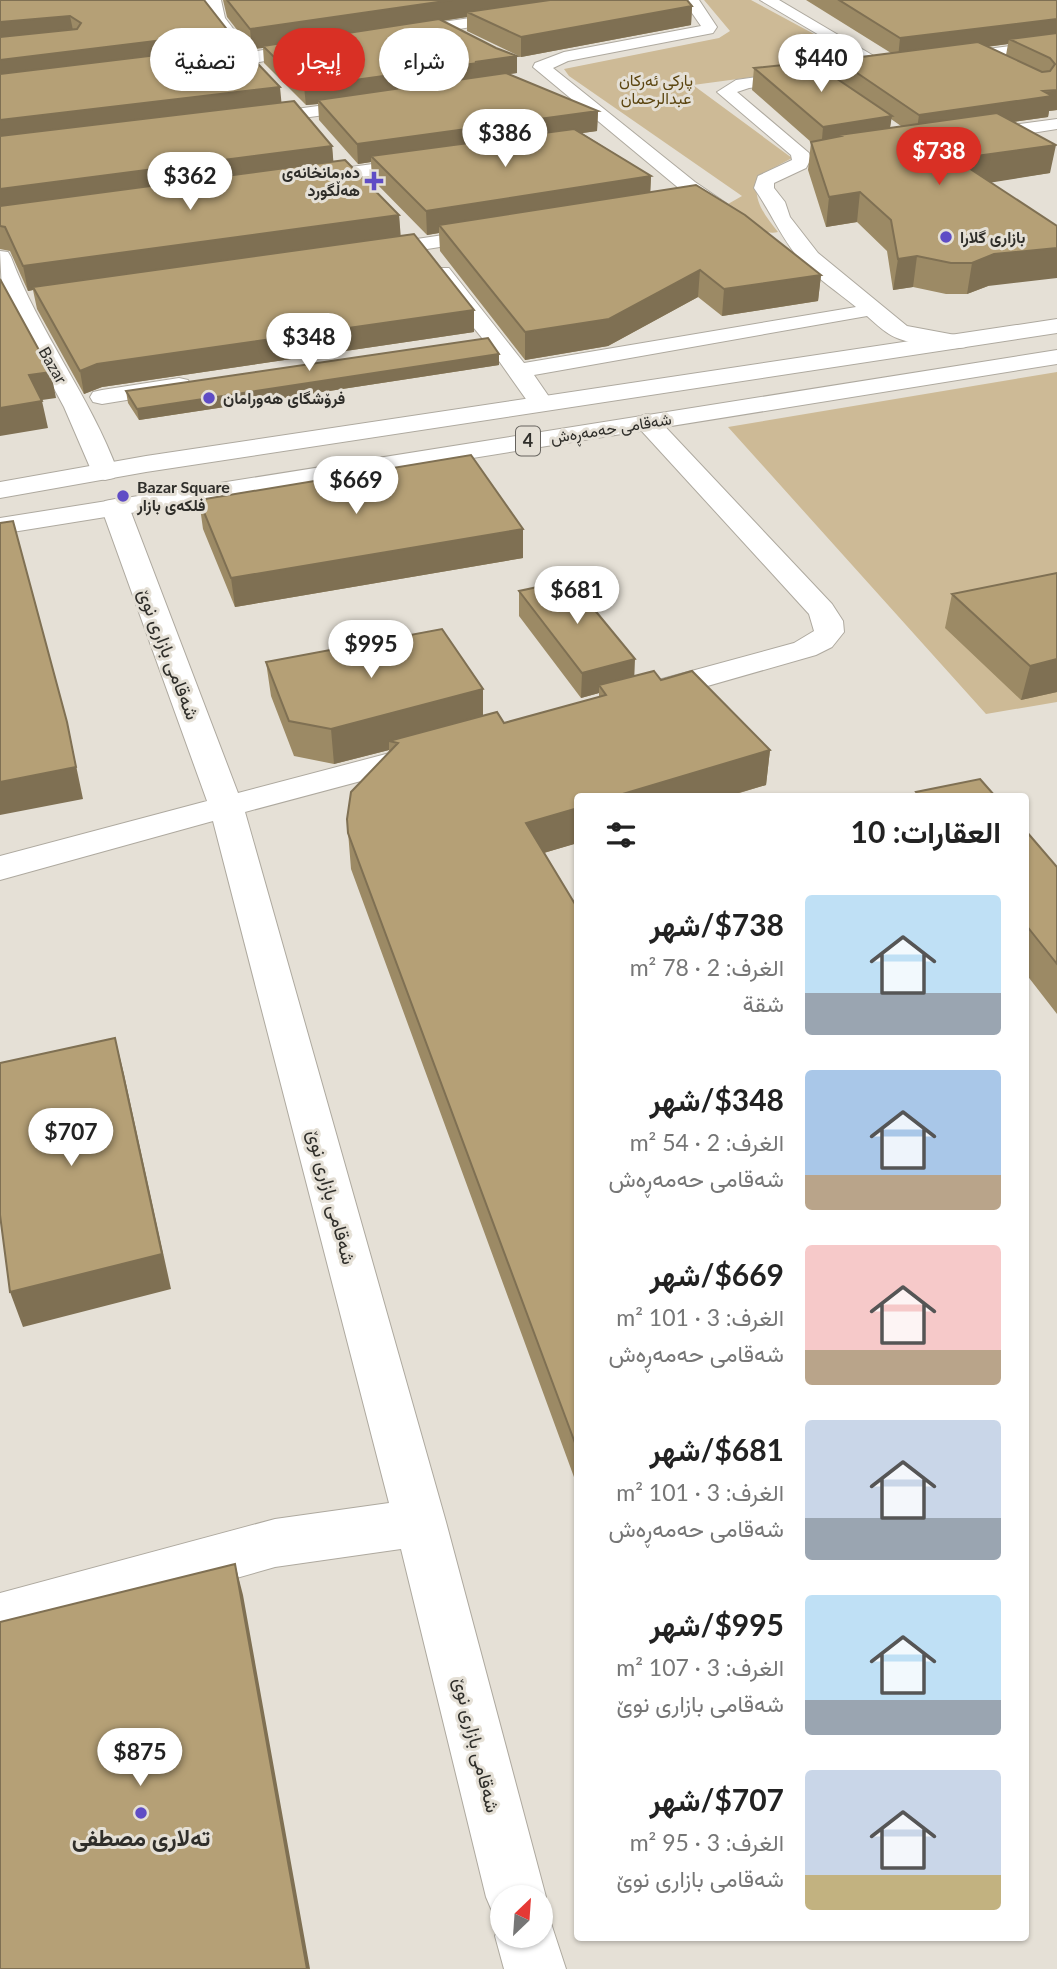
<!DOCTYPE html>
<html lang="ar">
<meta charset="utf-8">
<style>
:root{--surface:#fff;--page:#f2f2f2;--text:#222;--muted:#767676;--accent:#d93025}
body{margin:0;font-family:Lato,Vazirmatn,sans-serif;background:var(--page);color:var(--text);direction:rtl;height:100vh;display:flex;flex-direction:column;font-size:26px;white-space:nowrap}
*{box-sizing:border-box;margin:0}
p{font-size:23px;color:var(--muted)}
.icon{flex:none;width:38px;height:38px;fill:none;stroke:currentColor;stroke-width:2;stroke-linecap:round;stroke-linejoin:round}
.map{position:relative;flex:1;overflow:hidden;direction:ltr}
.side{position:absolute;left:574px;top:793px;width:455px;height:1148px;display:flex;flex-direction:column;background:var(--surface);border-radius:7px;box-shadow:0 2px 5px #0004;direction:rtl}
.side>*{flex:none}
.guide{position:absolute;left:21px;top:28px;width:448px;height:63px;direction:rtl;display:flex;gap:14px}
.needle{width:46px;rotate:25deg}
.tools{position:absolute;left:490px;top:1885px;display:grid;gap:14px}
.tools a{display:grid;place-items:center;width:63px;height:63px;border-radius:50%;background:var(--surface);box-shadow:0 2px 5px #0004;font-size:35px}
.price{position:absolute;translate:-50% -60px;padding:0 16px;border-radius:24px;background:#fff;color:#222;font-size:23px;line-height:46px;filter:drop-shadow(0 2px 4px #0008)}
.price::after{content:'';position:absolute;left:50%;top:42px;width:21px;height:16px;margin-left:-10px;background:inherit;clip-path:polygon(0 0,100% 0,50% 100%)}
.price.on{background:var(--accent);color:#fff}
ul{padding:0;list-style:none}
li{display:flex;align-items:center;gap:21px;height:175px;padding:0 28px}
li span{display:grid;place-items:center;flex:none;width:196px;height:140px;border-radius:7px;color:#555}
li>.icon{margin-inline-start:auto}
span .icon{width:84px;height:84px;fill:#fffc;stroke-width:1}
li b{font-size:30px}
h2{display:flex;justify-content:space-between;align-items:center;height:84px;padding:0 28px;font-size:30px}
.pill{padding:0 24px;border-radius:32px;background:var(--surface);box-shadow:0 2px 5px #0004;font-size:24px;line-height:63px}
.pill.on{background:var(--accent);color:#fff}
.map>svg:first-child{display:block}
.green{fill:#cdba96}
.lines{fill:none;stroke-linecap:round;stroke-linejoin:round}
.minor-casing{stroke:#aea99f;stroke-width:2}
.major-casing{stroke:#aea99f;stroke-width:2}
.highway-casing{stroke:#aea99f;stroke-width:2}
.minor{fill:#fff;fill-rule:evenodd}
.major{fill:#fff;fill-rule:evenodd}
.highway{fill:#fff;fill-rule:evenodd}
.wall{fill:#9c8a65;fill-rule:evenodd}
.shaded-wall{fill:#7f7053}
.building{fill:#b5a076;stroke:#7f7053;stroke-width:2}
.poi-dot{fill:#5f4cc5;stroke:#e5e0d6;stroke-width:2.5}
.labels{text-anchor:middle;stroke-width:6;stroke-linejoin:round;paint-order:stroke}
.far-park-label{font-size:16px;fill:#5b4510;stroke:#e5e0d6}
.far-poi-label{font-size:16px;font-weight:bold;fill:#2f2e2a;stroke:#e5e0d6;text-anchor:start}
.far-street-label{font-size:16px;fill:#2f2e2a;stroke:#e5e0d6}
.shield{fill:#e5e0d6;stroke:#66635e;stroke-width:2}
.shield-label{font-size:18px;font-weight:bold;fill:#2f2e2a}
.street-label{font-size:19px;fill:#2f2e2a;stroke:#e5e0d6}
.near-poi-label{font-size:23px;font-weight:bold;fill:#2f2e2a;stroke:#e5e0d6}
</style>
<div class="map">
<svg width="1057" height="1969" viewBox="0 0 1057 1969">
<rect width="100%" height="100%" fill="#e5e0d6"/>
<path class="green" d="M704,0H751L866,62L693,85L792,158L758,176C752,200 764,214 778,232C760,237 742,215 728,204L742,196L569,76L564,69L719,38L730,31Z
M1057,372V702L986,714L728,427Z"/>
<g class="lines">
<g class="minor-casing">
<path id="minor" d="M205,0H221L225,18L251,52L314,42L322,47L314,52L248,64L194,68L192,64L194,60L235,54L209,19Z
M683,0H699L717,27L713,33L568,61L553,68L695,182L739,212L742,216L739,220H725L681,190L533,67L535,63L564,52L701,26Z
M760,0H779L884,62L873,73L867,74L749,88L737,92L809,153L811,159L806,168L774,183V188L785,202L790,217L818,253L907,326L966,337L970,342L966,347C949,351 904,344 889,334C881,329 874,322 867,316L534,375L554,404L551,409L542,411L533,409L487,344L433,278L430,273L433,268H449L524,363L856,307C838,292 816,278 801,261C781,238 771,212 754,188L758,176L792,160L791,155L717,92L736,80L865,62Z
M518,11L523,13L526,16L523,19L401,38L393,33L401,28Z
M1057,40V50L949,64L941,59L949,54Z
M369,99L378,104L375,108L252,125L243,120L252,115Z
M1057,119V129L974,142L965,136L974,130Z
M424,157L433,163L431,167L307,185L297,179L307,173Z
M490,228L497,230L500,234L497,238L370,258L363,256L359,252L363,248L370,246Z
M179,378L188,380L191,385L188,390L102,404L93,402L90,397L93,392L102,390Z
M647,414L656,417L832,604L843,621L844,632L832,647L816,655L662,699L651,701L640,699L635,692L640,685L794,643L814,631L809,614L638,427L634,422L638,417Z
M115,499L125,501L129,507L238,793L424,744L436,747L441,754L436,761L245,812L446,1522L546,1897L541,1910V1897H502V1936H541V1912L548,1914L566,1969H504L495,1936L502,1921L495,1918L486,1897L401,1549L275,1567L0,1645V1593L275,1519L389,1503L213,821L0,880V856L207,801L101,507L105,501Z"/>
</g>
<g class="major-casing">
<path id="major" d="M0,251L8,252L11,257C39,332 90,396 118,472L114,478L105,480L96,478L92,472L64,407L2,292Z"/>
</g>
<g class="highway-casing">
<path id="highway" d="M1057,319V333L146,472L0,498V482L146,456Z
M1057,350V364L0,534V518Z"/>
</g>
<use href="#minor" class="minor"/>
<use href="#major" class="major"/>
<use href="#highway" class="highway"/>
</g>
<path class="wall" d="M0,0L205,1L229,32L231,47L282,103L332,146L333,162L399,215L400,236L474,310V332L102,387L84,394L37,309L33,290L28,291L10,251L0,249Z
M223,0H687L692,6L691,25L521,57L467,31V17L442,21L496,48L517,56V73L509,74L598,111L597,131L582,133L651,176L650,192L821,275L818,301L722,316L698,297L608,346L525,360L440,251L439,233L427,235L372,179L371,162L358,164L319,120L318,104L306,105L264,63L263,48L252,49L227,17Z
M806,0H1057V110L1049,111L1048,117L1013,122L1050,173L990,182L988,286L967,294H946L913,287L893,290L887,251L857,222L826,227L808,170L811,142L752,90L754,68L835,78L838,60L891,53ZM1008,44L1006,55L987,47ZM891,119L901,126L890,128Z
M499,354V365L139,420L128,403L126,391Z
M199,500L523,529V558L235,607L203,529Z
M1057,573V692L1021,700L945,628L952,594Z
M519,591L635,676L661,680L770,750L766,785L544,853L578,909V1488L351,869L347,819L389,751V750L334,764L294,756L271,696L266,662L483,716L504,723L599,697V693L581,698L519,616Z
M1026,831L1057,867V1014L1026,974Z"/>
<path class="shaded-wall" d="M452,0H581L467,12V17L264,47L263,46V48L252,49L250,29Z
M692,6L691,25L521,57V37Z
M70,16L74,35L0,42V22Z
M1057,19V38L1009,39L1008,44L898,58L900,38Z
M229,32L231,52L0,81V60Z
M517,56V73L318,100V104L306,105L304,87Z
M280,87L282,108L0,142V120Z
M1057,90V110L1049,111L1048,117L916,136L919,115Z
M598,111L597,131L377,162L371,156V162L358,164L357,144Z
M892,116L888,139L839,135L837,148L821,151L823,127Z
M1056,145L1050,173L951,189L955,159Z
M332,146L334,168L0,213V189Z
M651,176L650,200L439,225V233L427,235L426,211Z
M860,192L857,222L826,227L829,197Z
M399,215L401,239L33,287V290L28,291L23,266Z
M1057,248V278L988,286L967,294L972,263L994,254Z
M917,256L913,287L893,290L898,259Z
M700,270L698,297L608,346L525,360V332Z
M821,275L818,301L722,316L724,289Z
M474,310V332L102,387L84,394L80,371L97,364Z
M499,354V365L139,420L137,409Z
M51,372L56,398L35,401L29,375Z
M42,401L48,428L0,436V408Z
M523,529V558L235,607L231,578Z
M635,659L634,684L599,685V693L581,698L582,673Z
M1057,659V692L1021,700L1030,666Z
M483,689V724L389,741V750L334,764L331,729Z
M67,722L83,799L0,815V782Z
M770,750L766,785L728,796H616Z
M578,808V843L526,858V823Z
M115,1038L124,1074L171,1289L23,1327L10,1292Z
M235,1564L243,1595L310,1969H307Z"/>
<path class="building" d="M0,0H204L229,32L0,60V37L77,29L81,23L70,16L0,22Z
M227,0H452L250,29Z
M550,0H687L692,6L521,37L467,12Z
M839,0H1057V19L900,38Z
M439,19L496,48L517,56L475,62L478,63L304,87L263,46Z
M1057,33V90L1043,91L1052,96L919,115L838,60L978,42L1042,72L1050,71L1055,64L1050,58L1009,39Z
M240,45L280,87L0,120V74Z
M812,62L892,116L823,127L754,68Z
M506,73L598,111L357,144L318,100Z
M294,101L332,146L0,189V136Z
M997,113L1056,145L955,159L1057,226V248L994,254L972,263H951L917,256L898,259L891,220L860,192L829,197L811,142L841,136L839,135Z
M574,129L651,176L426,211L371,156Z
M345,160L399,215L23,266L5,227L0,226V206Z
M696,185L745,215L821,275L724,289L700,270L609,319L525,332L439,225Z
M414,234L474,310L97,364L80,371L33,287Z
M0,279L51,372L29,375L42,401L0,408Z
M488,338L499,354L137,409L126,391Z
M471,455L523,529L231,578L199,500Z
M13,521L67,722L76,767L0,782V523Z
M1057,573V659L1030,666L952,594Z
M570,580L635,659L582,673L519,591Z
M442,629L483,689L331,729L289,721L266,662Z
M654,671L661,680L692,671L770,750L616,796H578V808L526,823L578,909V1451L348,833L347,819L351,792L398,743L389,741L497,712L504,723L606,695L599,685Z
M980,779L995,796H919L916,792Z
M1026,831L1057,867V964L1026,925Z
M115,1038L162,1254L10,1292L0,1215V1063Z
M235,1564L307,1969H0V1622Z"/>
<g class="poi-dot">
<path d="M370.5 170.5h7v7h7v7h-7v7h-7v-7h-7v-7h7z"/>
<circle cx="946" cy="237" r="7"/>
<circle cx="209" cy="398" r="7"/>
<circle cx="123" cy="496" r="7"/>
<circle cx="141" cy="1813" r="7"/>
</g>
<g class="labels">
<g class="far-park-label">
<text x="656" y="86">پارکی ئەرکان<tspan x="656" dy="18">عبدالرحمان</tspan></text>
</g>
<g class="far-poi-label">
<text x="360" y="178" text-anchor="end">دەرمانخانەی<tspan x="360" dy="18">هەڵگورد</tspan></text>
<text x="960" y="243">بازاری گلارا</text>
<text x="223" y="404">فرۆشگای هەورامان</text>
<text x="137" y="493">Bazar Square<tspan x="137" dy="18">فلکەی بازار</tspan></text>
</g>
<g class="far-street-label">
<text transform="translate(53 365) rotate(60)" y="6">Bazar</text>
<text transform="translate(611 428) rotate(-9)" y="6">شەقامی حەمەڕەش</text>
</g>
<rect class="shield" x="516" y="426.5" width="24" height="29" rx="5"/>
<g class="shield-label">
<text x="528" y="447">4</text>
</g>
<g class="street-label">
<text transform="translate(169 654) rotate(69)" y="7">شەقامی بازاری نوێ</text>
<text transform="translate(332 1197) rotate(75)" y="7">شەقامی بازاری نوێ</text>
<text transform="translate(477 1745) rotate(76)" y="7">شەقامی بازاری نوێ</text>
</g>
<g class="near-poi-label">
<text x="141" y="1846">تەلاری مصطفی</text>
</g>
</g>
</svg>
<div class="tools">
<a><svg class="needle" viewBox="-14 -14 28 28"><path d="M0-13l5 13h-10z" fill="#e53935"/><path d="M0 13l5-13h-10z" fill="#767676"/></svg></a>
</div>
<b class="price" style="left:821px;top:94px">$440</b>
<b class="price" style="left:505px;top:169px">$386</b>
<b class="price on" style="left:939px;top:187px">$738</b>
<b class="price" style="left:190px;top:212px">$362</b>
<b class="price" style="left:309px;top:373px">$348</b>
<b class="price" style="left:356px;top:516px">$669</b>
<b class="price" style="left:577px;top:626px">$681</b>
<b class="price" style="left:371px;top:680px">$995</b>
<b class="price" style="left:71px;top:1168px">$707</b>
<b class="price" style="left:140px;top:1788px">$875</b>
<div class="guide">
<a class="pill">شراء</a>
<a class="pill on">إيجار</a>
<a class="pill">تصفية</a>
</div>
<section class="side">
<h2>العقارات: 10<svg class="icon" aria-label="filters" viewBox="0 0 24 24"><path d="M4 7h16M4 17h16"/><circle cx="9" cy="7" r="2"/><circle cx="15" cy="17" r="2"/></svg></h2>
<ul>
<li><span style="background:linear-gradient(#bfe0f5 70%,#9aa5b1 0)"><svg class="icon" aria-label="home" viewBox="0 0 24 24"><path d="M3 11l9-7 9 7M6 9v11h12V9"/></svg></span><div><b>$738/شهر</b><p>الغرف: 2 · 78 m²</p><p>شقة</p></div></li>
<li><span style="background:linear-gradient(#a9c7e8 75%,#b9a48a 0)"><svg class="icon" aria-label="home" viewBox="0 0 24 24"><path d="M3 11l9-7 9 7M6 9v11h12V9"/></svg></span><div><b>$348/شهر</b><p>الغرف: 2 · 54 m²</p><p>شەقامی حەمەڕەش</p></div></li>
<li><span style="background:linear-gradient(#f6c9c9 75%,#b9a48a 0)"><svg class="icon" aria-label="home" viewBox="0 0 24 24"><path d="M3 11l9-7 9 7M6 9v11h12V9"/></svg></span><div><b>$669/شهر</b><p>الغرف: 3 · 101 m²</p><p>شەقامی حەمەڕەش</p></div></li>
<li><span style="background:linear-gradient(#c9d6e8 70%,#9aa5b1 0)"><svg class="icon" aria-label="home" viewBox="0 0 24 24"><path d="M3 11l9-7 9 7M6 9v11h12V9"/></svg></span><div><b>$681/شهر</b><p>الغرف: 3 · 101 m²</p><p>شەقامی حەمەڕەش</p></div></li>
<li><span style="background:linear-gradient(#bfe0f5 75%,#9aa5b1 0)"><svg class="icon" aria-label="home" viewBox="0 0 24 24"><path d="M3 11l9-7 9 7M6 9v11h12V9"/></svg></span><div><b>$995/شهر</b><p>الغرف: 3 · 107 m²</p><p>شەقامی بازاری نوێ</p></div></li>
<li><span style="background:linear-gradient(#c9d6e8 75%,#c2b280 0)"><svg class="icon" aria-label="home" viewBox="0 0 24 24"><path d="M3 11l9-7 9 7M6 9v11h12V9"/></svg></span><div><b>$707/شهر</b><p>الغرف: 3 · 95 m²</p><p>شەقامی بازاری نوێ</p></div></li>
</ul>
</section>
</div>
